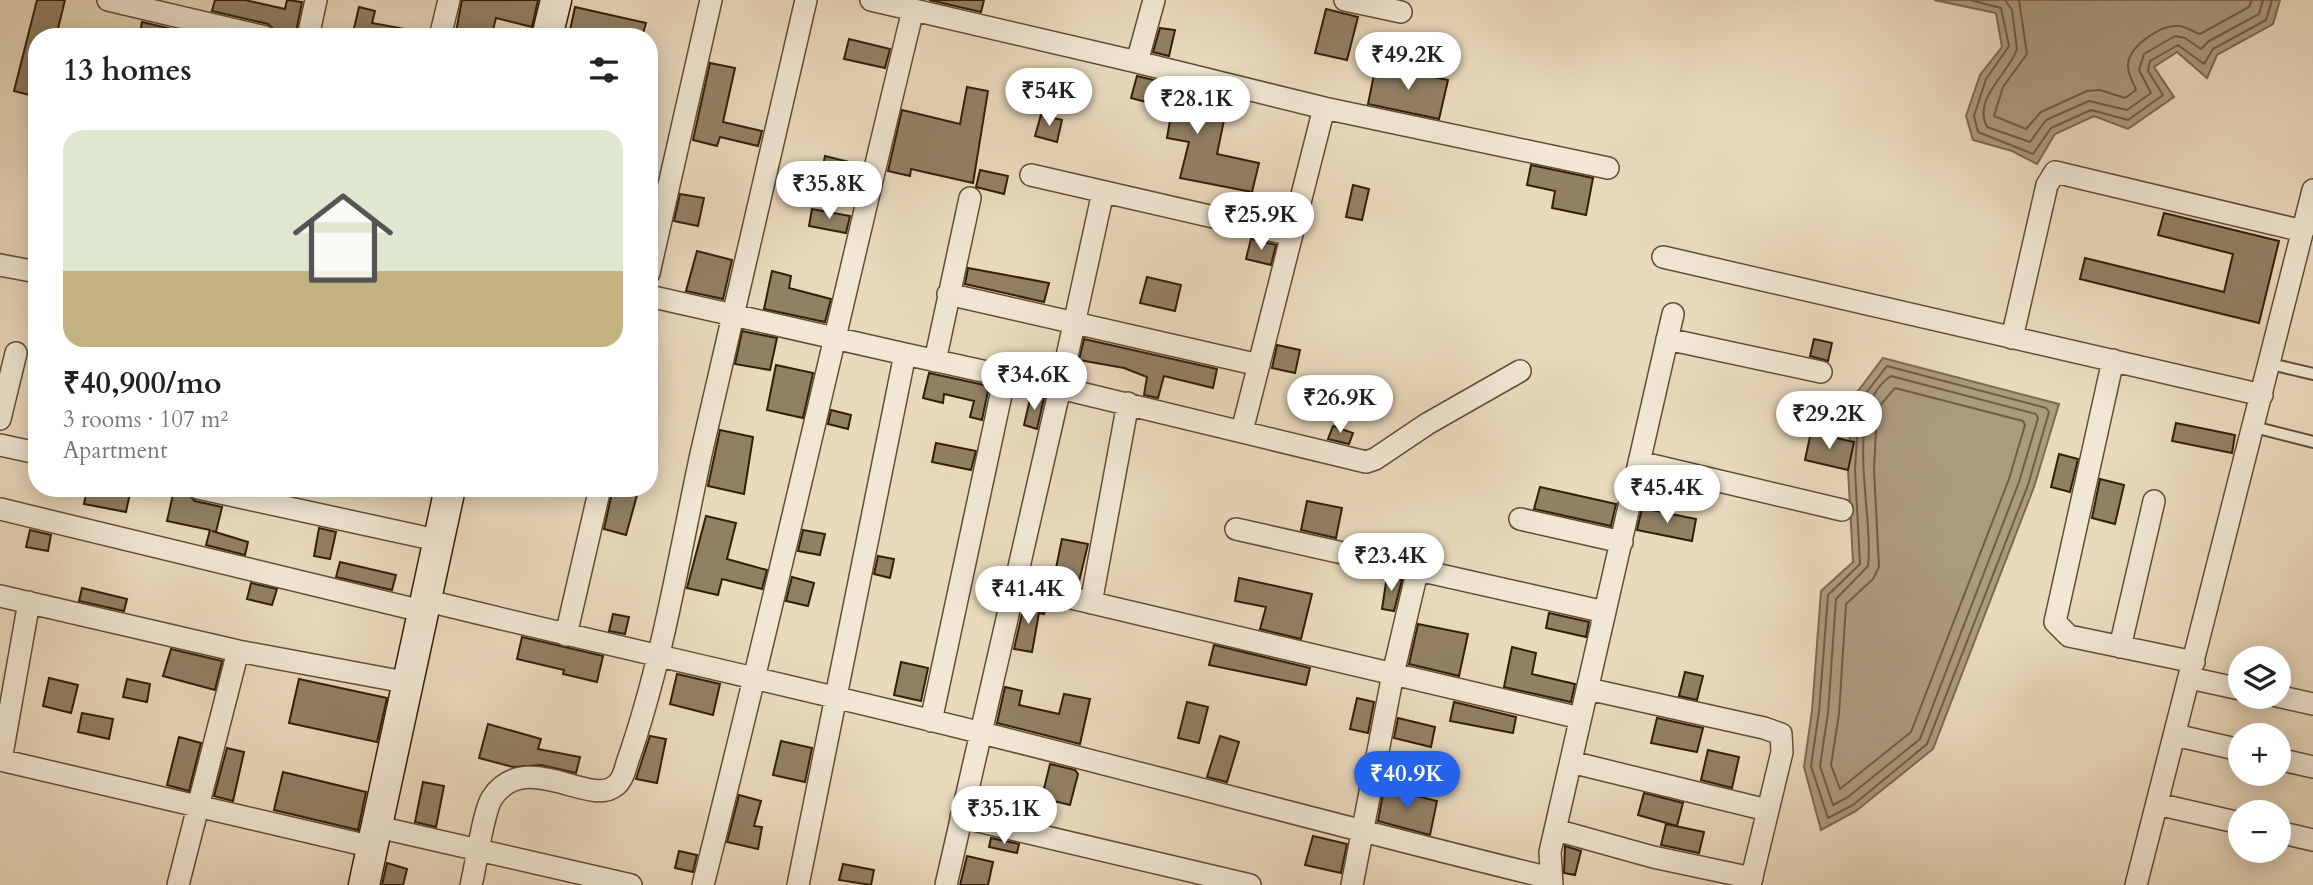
<!DOCTYPE html>
<meta charset="utf-8">
<style>
:root{--surface:#fff;--page:#f2f2f2;--text:#222;--muted:#767676;--line:#e0e0e0;--accent:#2563eb}
body{margin:0;font-family:Cardo,serif;background:var(--page);color:var(--text);height:100vh;display:flex;flex-direction:column;font-size:26px;white-space:nowrap}
*{box-sizing:border-box;margin:0}
p{font-size:23px;color:var(--muted)}
.icon{flex:none;width:38px;height:38px;fill:none;stroke:currentColor;stroke-width:2;stroke-linecap:round;stroke-linejoin:round}
.map{position:relative;flex:1;overflow:hidden}
.sheet{position:absolute;left:28px;top:28px;width:630px;height:469px;display:flex;flex-direction:column;background:var(--surface);border-radius:28px;box-shadow:0 4px 18px #0003}
.sheet>*{flex:none}
.buttons{position:absolute;left:2228px;top:646px;display:grid;gap:14px}
.buttons a{display:grid;place-items:center;width:63px;height:63px;border-radius:50%;background:var(--surface);box-shadow:0 4px 18px #0003;font-size:35px}
.price{position:absolute;translate:-50% -60px;padding:0 16px;border-radius:24px;background:#fff;color:#222;font-size:23px;line-height:46px;filter:drop-shadow(0 2px 4px #0008)}
.price::after{content:'';position:absolute;left:50%;top:42px;width:21px;height:16px;margin-left:-10px;background:inherit;clip-path:polygon(0 0,100% 0,50% 100%)}
.price.current{background:var(--accent);color:#fff}
ul{padding:0;list-style:none}
li{display:grid;align-content:center;gap:14px;height:371px;padding:0 35px}
li+li{border-top:2px solid var(--line)}
li span{display:grid;place-items:center;height:217px;border-radius:21px;color:#555}
li>.icon{margin-inline-start:auto}
span .icon{width:126px;height:126px;fill:#fffc;stroke-width:1}
li b{font-size:30px}
h2{display:flex;justify-content:space-between;align-items:center;height:84px;padding:0 35px;font-size:30px}
.map>svg:first-child{display:block}
.water{fill:#ac9a7f;stroke:#7c694f;stroke-width:2}
.lines{fill:none;stroke-linecap:round;stroke-linejoin:round}
.shore{stroke:#705c42;stroke-width:2}
.building{fill:#928065;stroke:#331f06;stroke-width:2}
.lane-casing{stroke:#614e34;stroke-width:14}
.street-casing{stroke:#614e34;stroke-width:24}
.secondary-casing{stroke:#331f06;stroke-width:33}
.lane{stroke:#f1e7d4;stroke-width:10}
.street{stroke:#f1e7d4;stroke-width:21}
.secondary{stroke:#f1e7d4;stroke-width:30}
</style>
<div class="map">
<svg width="2313" height="885" viewBox="0 0 2313 885">
<rect width="100%" height="100%" fill="#eadabd"/>
<filter id="stains"><feTurbulence type="fractalNoise" baseFrequency=".00286" numOctaves="4"/><feColorMatrix values="0 0 0 0 .2 0 0 0 0 .09 0 0 0 0 .02 0 0 0 .5 -.17"/></filter>
<radialGradient id="worn" r=".72"><stop offset=".6" stop-color="#630" stop-opacity="0"/><stop offset="1" stop-color="#630" stop-opacity=".3"/></radialGradient>
<path class="water" d="M1934,0H2280L2273,24L2217,55L2207,78L2177,52L2154,67L2174,97L2128,129L2094,116L2055,134L2037,164L2012,151L1973,140L1966,116L1980,75L2002,47L1996,13Z
M1883,358L2059,404L2034,487L1933,749L1856,811L1821,830L1804,767L1812,711L1821,591L1853,562L1848,470L1852,399Z"/>
<g class="lines">
<path class="shore" d="M1970,0L2001,8L2009,46L1986,79L1974,116L1978,132L2033,154L2051,128L2091,110L2128,120L2163,95L2148,71L2150,61L2178,45L2204,64L2213,49L2266,20L2272,0
M2005,0L2012,10L2017,49C2009,74 1972,98 1987,127L2030,142L2046,120L2089,101L2127,110L2151,93L2139,70L2144,54L2175,36L2185,38L2201,49L2209,41L2259,14L2263,0
M2019,0L2027,54L2003,87L1994,116L2026,129L2041,112L2087,91L2100,90L2125,98L2136,90C2133,81 2127,74 2128,64C2130,45 2162,24 2180,26C2187,27 2193,32 2200,34L2249,7L2252,0
M1887,366L2046,408L2049,412L2028,485L1927,744L1853,805L1828,818L1811,766L1819,712L1828,595L1860,564L1855,470L1859,402Z
M1891,376L2036,414L2038,418L2019,482L1920,739L1848,797L1833,805L1820,766L1828,713L1836,599L1868,566C1875,516 1841,408 1891,376Z
M1895,388L2023,421L2025,425L2009,479L1911,732L1840,789L1831,765L1839,714L1846,604L1873,579L1879,567L1874,470L1877,409Z"/>
</g>
<path class="building" d="M37,0H65L56,37H37V97L14,91Z
M215,0H245L285,9L287,0L302,2L295,37L279,34L268,24L212,11Z
M462,0H538L532,27L496,18L491,37H455Z
M929,0H984L981,12Z
M359,7L375,11L372,23L405,29L404,37H352Z
M575,7L646,23L642,37L569,35Z
M1326,9L1358,17L1347,60L1315,53Z
M142,22L172,29L171,37H139Z
M1160,28L1175,30L1169,56L1153,52Z
M849,39L890,49L885,68L844,59Z
M710,63L735,68L723,122L762,131L758,146L720,137L717,146L693,140Z
M1376,65L1448,80L1439,119L1368,104Z
M1137,76L1203,92L1198,114L1224,120L1217,154L1259,163L1252,192L1180,178L1189,142L1167,138L1172,109L1131,98Z
M967,87L988,91L973,183L911,169L910,176L888,171L902,110L960,124Z
M1041,115L1062,120L1057,142L1035,136Z
M825,156L861,165L856,183L821,175Z
M1531,165L1593,178L1586,215L1552,208L1555,191L1527,185Z
M980,170L1008,176L1004,194L976,187Z
M1353,185L1369,189L1362,220L1346,217Z
M680,194L704,198L698,226L674,221Z
M812,209L850,216L846,233L809,226Z
M2164,213L2279,241L2259,323L2080,279L2085,258L2224,292L2233,254L2158,235Z
M1251,239L1276,245L1271,265L1246,259Z
M697,251L732,260L723,299L686,291Z
M968,268L1049,283L1044,302L965,284Z
M772,271L791,276L789,288L831,299L825,322L764,309Z
M1147,277L1181,285L1175,311L1140,303Z
M742,331L777,338L770,370L735,364Z
M1084,339L1217,369L1213,388L1164,376L1158,398L1144,395L1147,377L1124,368L1079,360Z
M1814,339L1832,343L1828,361L1810,356Z
M1277,345L1300,350L1295,373L1272,368Z
M776,365L813,373L803,418L767,410Z
M929,373L989,386L982,420L970,417L974,401L944,394L943,403L923,398Z
M1031,395L1044,398L1037,429L1024,425Z
M831,410L851,415L848,429L828,424Z
M2176,423L2235,435L2232,453L2172,441Z
M1333,426L1353,433L1349,444L1328,439Z
M720,430L753,437L744,494L708,486Z
M1811,432L1854,442L1848,470L1805,460Z
M936,443L976,451L971,470L932,462Z
M2059,454L2078,459L2070,492L2051,487Z
M2100,479L2124,485L2115,524L2092,518Z
M1540,487L1616,504L1611,526L1534,509Z
M87,488H131L126,512L84,504Z
M613,488H639L626,535L604,529Z
M174,490L186,492L195,501L222,507L216,532L212,531L248,542L245,555L206,545L210,530L167,521Z
M1307,501L1342,508L1336,538L1301,530Z
M1642,508L1696,519L1692,541L1637,530Z
M706,516L736,523L727,559L767,570L762,589L722,579L718,595L687,588Z
M319,528L336,532L330,559L314,556Z
M30,530L51,535L48,551L26,547Z
M803,530L825,534L820,555L798,551Z
M1062,539L1088,544L1078,586L1049,579L1052,567L1056,568Z
M878,556L894,559L890,578L874,574Z
M340,562L396,575L392,590L336,577Z
M1387,576L1402,580L1394,611L1382,609Z
M792,577L814,583L808,606L786,601Z
M1239,578L1312,594L1301,639L1260,629L1266,607L1235,601Z
M251,583L277,589L272,605L247,599Z
M82,588L127,599L124,611L79,601Z
M1025,601L1046,606L1044,614L1039,613L1032,652L1014,649Z
M1549,613L1589,622L1586,637L1546,628Z
M613,614L629,617L625,634L609,631Z
M1418,624L1468,634L1459,676L1409,664Z
M522,637L603,656L597,682L563,674L564,670L517,659Z
M1214,645L1310,668L1306,685L1209,665Z
M1512,647L1536,653L1532,674L1575,684L1571,702L1504,687Z
M171,649L222,661L215,690L163,676Z
M901,662L928,668L921,701L894,695Z
M1685,672L1703,676L1697,700L1679,696Z
M677,674L720,684L713,715L670,704Z
M49,678L78,685L71,713L43,706Z
M127,679L150,684L147,702L123,697Z
M299,679L387,698L377,742L289,723Z
M1005,687L1022,691L1019,705L1059,714L1064,694L1090,699L1080,744L997,723Z
M1357,698L1374,702L1368,733L1350,729Z
M1187,702L1208,707L1199,743L1178,738Z
M1454,702L1516,717L1513,733L1450,721Z
M82,713L113,719L109,739L78,732Z
M1398,718L1435,727L1431,747L1394,738Z
M1657,718L1703,728L1697,752L1651,743Z
M488,724L541,739L538,749L580,757L576,773L541,765L513,767L479,758Z
M650,736L666,739L657,783L636,779Z
M1220,736L1239,742L1227,782L1207,777Z
M179,737L201,743L189,791L167,785Z
M781,741L812,748L805,782L773,775Z
M227,748L244,752L233,801L214,796Z
M1708,750L1739,757L1732,788L1701,780Z
M1050,764L1075,770L1078,774L1070,805L1054,801L1049,824L997,812L1002,788L1042,797Z
M283,772L366,792L358,830L274,810Z
M423,782L444,786L436,827L415,822Z
M1384,788L1437,801L1430,835L1378,821Z
M1644,793L1683,803L1677,826L1638,815Z
M739,795L761,801L754,826L762,827L758,849L727,842Z
M1666,824L1704,832L1699,853L1661,845Z
M1313,836L1347,844L1341,873L1305,865Z
M991,838L1019,844L1017,853L989,847Z
M1565,846L1581,851L1575,875L1564,873Z
M679,851L697,855L693,872L675,868Z
M967,856L993,862L988,885H960Z
M387,863L407,869L403,885H382Z
M843,864L874,870L871,885L839,880Z"/>
<g class="lines">
<g class="lane-casing">
<path id="lane" d="M2271,364L2313,374
M2254,427L2313,442"/>
</g>
<g class="street-casing">
<path id="street" d="M108,0L265,37
M871,0L1137,62
M1154,0L1137,62L1324,108L1608,168
M1345,0L1401,12
M308,37L316,0
M440,37L449,0
M1031,175L1292,235
M1663,257L2262,395
M0,265L37,272
M649,273L711,0
M948,294L1259,365
M649,296L905,354
M2012,338L2047,185L2055,172L2303,231
M1667,339L1821,372
M2113,360L2055,622L2069,636L2194,662
M935,361L970,198
M0,419L16,353
M1242,431L1324,108
M0,445L37,453
M1639,462L1842,510
M198,488L441,541
M0,509L426,612
M1520,519L1622,542
M1236,529L1605,612
M1016,585L1580,718
M0,596L238,651L410,683
M428,601C612,646 798,687 982,733C1171,780 1360,832 1550,878
M1091,603L1128,403
M566,635L600,488
M2120,647L2154,501
M2190,678L2240,689
M1588,689L1764,728L1781,734L1782,752L1750,885
M2277,696L2313,704
M931,721L1005,376
M2175,735L2240,750
M2278,759L2313,767
M0,760L373,847
M1,760L29,602
M1571,762L1767,810
M2157,804L2240,823
M961,817L1250,885
M378,827L631,885
M1556,830L1653,857L1752,878
M2278,832L2313,840
M178,885L238,651
M471,885C476,866 483,812 492,798C525,748 589,807 615,786C621,782 625,771 627,763C662,664 679,557 701,454C735,302 771,151 806,0
M703,885C777,594 842,301 913,10
M798,885L905,354L1060,388L1103,192
M946,885L1060,388L1366,462L1375,459L1427,424L1520,371
M1352,885L1393,674L1417,572
M1552,885L1550,852L1673,314
M2136,885L2313,190"/>
</g>
<g class="secondary-casing">
<path id="secondary" d="M547,37L556,0
M364,885L450,488"/>
</g>
<use href="#lane" class="lane"/>
<use href="#street" class="street"/>
<use href="#secondary" class="secondary"/>
</g>
<rect width="100%" height="100%" filter="url(#stains)"/>
<rect width="100%" height="100%" fill="url(#worn)"/>
</svg>
<div class="buttons">
<a><svg class="icon" aria-label="layers" viewBox="0 0 24 24"><path d="M12 4l9 5-9 5-9-5zM3 14l9 5 9-5"/></svg></a>
<a>+</a>
<a>−</a>
</div>
<b class="price" style="left:1408px;top:92px">₹49.2K</b>
<b class="price" style="left:1049px;top:128px">₹54K</b>
<b class="price" style="left:1197px;top:136px">₹28.1K</b>
<b class="price" style="left:829px;top:221px">₹35.8K</b>
<b class="price" style="left:1261px;top:252px">₹25.9K</b>
<b class="price" style="left:1034px;top:412px">₹34.6K</b>
<b class="price" style="left:1340px;top:435px">₹26.9K</b>
<b class="price" style="left:1829px;top:451px">₹29.2K</b>
<b class="price" style="left:1667px;top:525px">₹45.4K</b>
<b class="price" style="left:1391px;top:593px">₹23.4K</b>
<b class="price" style="left:1028px;top:626px">₹41.4K</b>
<b class="price current" style="left:1407px;top:811px">₹40.9K</b>
<b class="price" style="left:1004px;top:846px">₹35.1K</b>
<section class="sheet">
<h2>13 homes<svg class="icon" aria-label="filters" viewBox="0 0 24 24"><path d="M4 7h16M4 17h16"/><circle cx="9" cy="7" r="2"/><circle cx="15" cy="17" r="2"/></svg></h2>
<ul>
<li><span style="background:linear-gradient(#dfe7d0 65%,#c2b280 0)"><svg class="icon" aria-label="home" viewBox="0 0 24 24"><path d="M3 11l9-7 9 7M6 9v11h12V9"/></svg></span><div><b>₹40,900/mo</b><p>3 rooms · 107 m²</p><p>Apartment</p></div></li>
</ul>
</section>
</div>
